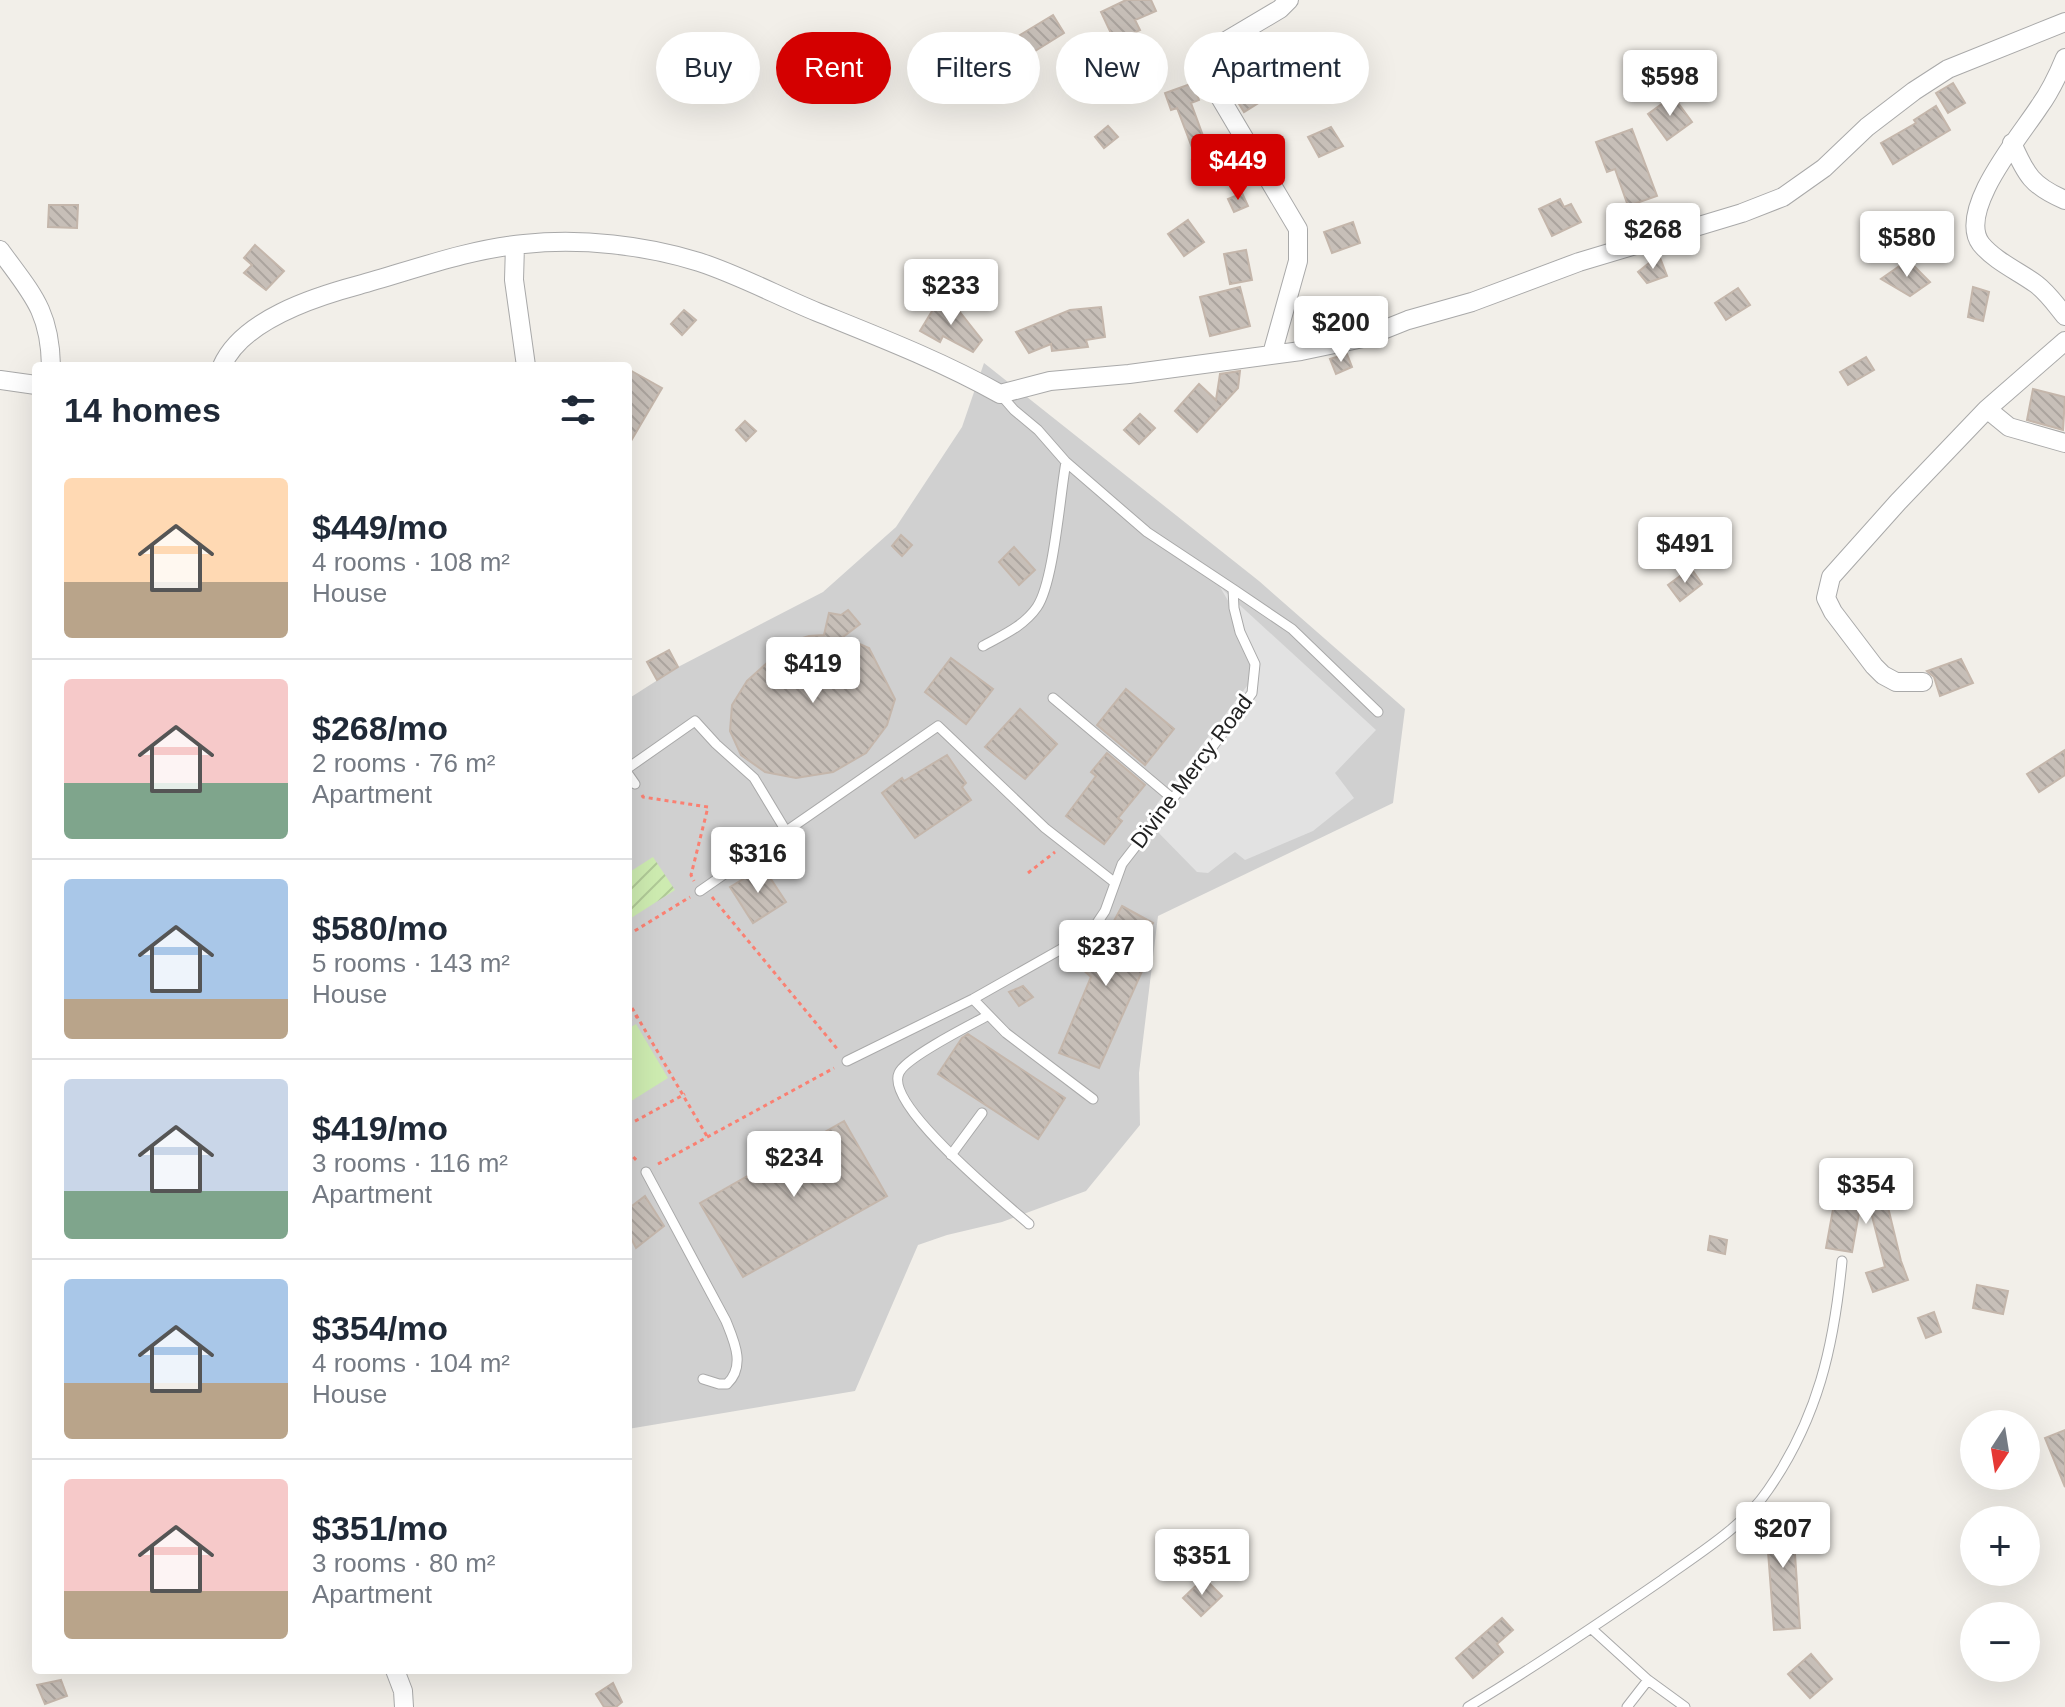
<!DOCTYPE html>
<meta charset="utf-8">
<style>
:root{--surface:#fff;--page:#f6f6f7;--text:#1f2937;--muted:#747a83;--line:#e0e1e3;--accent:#d40000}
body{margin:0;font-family:Helvetica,sans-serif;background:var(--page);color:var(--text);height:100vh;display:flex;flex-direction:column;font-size:30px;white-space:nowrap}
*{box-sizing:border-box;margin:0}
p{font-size:26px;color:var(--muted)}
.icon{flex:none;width:44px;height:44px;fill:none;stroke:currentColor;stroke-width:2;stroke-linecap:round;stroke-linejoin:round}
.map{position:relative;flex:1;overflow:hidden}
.details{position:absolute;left:32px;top:362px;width:600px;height:1312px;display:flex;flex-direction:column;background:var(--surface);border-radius:8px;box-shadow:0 8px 32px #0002}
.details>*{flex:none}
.guide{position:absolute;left:656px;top:32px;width:760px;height:72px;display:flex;gap:16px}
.needle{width:52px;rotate:192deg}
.fabs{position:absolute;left:1960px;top:1410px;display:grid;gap:16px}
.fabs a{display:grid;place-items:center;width:80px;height:80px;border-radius:50%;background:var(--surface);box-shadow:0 8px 32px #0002;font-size:40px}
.price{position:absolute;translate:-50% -68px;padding:0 18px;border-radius:8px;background:#fff;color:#222;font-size:26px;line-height:52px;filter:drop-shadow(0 2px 4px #0008)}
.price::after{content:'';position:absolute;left:50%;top:48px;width:24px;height:18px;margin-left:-12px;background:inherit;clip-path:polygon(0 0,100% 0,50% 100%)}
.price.current{background:var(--accent);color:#fff}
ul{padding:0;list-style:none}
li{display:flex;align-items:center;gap:24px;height:200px;padding:0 32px}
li+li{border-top:2px solid var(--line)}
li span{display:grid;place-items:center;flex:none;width:224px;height:160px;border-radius:8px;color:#555}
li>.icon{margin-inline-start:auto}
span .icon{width:96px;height:96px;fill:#fffc;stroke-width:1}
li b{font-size:34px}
h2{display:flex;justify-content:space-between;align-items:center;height:96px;padding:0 32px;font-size:34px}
.tag{padding:0 28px;border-radius:36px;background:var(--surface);box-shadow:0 8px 32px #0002;font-size:28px;line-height:72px}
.tag.current{background:var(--accent);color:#fff}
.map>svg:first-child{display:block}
.religious{fill:#d0d0d0}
.grass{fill:#cdebb0}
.garden{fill:url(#garden-furrows)}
.parking{fill:#e2e2e2}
.building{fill:url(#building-back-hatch);stroke:#c4b6ab;stroke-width:2}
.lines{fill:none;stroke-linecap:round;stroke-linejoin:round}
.service-casing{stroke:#a9a9a9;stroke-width:11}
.minor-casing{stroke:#a9a9a9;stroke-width:20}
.path{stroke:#fa8072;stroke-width:3;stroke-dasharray:4 4;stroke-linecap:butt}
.service{stroke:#fff;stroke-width:9}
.minor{stroke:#fff;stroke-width:18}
.labels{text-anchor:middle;stroke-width:6;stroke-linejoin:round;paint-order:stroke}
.street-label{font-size:22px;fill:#222;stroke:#fff}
</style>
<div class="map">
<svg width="2065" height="1707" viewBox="0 0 2065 1707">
<defs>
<pattern id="garden-furrows" width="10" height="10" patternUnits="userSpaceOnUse" patternTransform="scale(2)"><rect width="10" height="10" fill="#cdebb0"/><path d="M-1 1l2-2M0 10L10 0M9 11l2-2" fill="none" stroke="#b0c997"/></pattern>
<pattern id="building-back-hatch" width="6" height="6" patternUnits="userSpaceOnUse" patternTransform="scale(2)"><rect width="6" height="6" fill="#c7bfb8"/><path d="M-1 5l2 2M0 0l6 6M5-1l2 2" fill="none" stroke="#aba49e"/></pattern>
</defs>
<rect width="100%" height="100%" fill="#f2efe9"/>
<path class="religious" d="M984,363L1259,581L1405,709L1393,803L1158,916L1139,1073L1140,1125L1086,1191L1002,1222L947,1235L918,1245L855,1391L628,1429V699L678,667L823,592L896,527L962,427Z"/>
<path class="grass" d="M636,1024L668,1078L628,1103V1029Z"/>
<path class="garden" d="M653,857L675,890L628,920V873Z"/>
<path class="parking" d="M1220,587L1376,730L1335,773L1354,798L1313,831L1245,860L1235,852L1208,873L1197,872L1153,827L1165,812L1157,804L1250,682L1253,671L1244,628Z"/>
<path class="building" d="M1126,0H1151L1156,11L1135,20L1140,30L1115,42L1101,12Z
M1053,15L1064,33L1032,53L1020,35Z
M1254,39L1284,87L1244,112L1215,65V61Z
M1193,83L1199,100L1191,103L1209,152L1215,149L1222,162L1199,174L1192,160L1196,158L1177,108L1171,110L1165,93Z
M1953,83L1965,103L1948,113L1936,93Z
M1673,96L1692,122L1667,140L1648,114Z
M1936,106L1950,130L1893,164L1881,143L1916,123L1914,120Z
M1108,126L1118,137L1104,148L1095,137Z
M1331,127L1343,146L1319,157L1308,137Z
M1632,129L1657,196L1628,206L1615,169L1607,172L1596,142Z
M1242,193L1248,206L1234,212L1228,199Z
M1560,199L1564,207L1571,204L1581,222L1552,236L1539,209Z
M49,205H78L77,228L48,227Z
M1188,220L1204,242L1184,256L1168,234Z
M1353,222L1360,243L1332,253L1324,232Z
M255,245L284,271L266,290L244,273L252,265L244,258Z
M1246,250L1252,280L1230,284L1224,254Z
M1659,255L1667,276L1647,283L1638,272Z
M1908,260L1930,282L1910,296L1881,279Z
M1240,287L1250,326L1210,336L1200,297Z
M1973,287L1989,292L1983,321L1968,317Z
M1738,288L1750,305L1726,320L1715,303Z
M940,298L959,311L982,340L973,352L943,336L940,342L920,331Z
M1101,307L1105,337L1086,340L1088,347L1052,351L1051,344L1029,353L1016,332L1070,310Z
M684,310L696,320L682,335L671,324Z
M1347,354L1352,367L1336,374L1330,359Z
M1866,357L1874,370L1848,385L1840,372Z
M628,369L662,388L628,446Z
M1240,371L1238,388L1197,432L1175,411L1199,384L1216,400L1220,374Z
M2033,389L2065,397L2063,430L2027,420Z
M1140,414L1155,428L1139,444L1124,430Z
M745,421L756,431L746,441L736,430Z
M901,535L912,545L902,556L892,546Z
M1014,547L1035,570L1019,585L999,562Z
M1691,568L1702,584L1680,601L1668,585Z
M848,610L860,624L843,637L869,648L895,699L887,725L866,753L833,772L796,778L765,772L741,755L730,731L732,705L747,681L790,642L809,636L824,635L829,613L841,615Z
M669,650L678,667L657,680L647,662Z
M951,658L993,689L966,724L925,692Z
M1961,659L1973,683L1940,696L1934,677L1927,671Z
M1126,689L1174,729L1145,765L1097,725Z
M1020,709L1057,744L1025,779L985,747Z
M2065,750V775L2039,792L2027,774Z
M1107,753L1145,785L1118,818L1122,821L1104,844L1066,816L1096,776L1091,772Z
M947,755L966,783L962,787L971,800L915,838L882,793L902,778L904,781Z
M763,867L786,902L753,923L730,887Z
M1122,906L1153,923L1131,964L1143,969L1099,1068L1059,1053L1091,977L1068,956L1086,944L1095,956Z
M1023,986L1033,997L1019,1006L1009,992Z
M968,1034L1065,1098L1038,1139L938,1074L962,1038Z
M844,1121L887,1196L743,1277L700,1203Z
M1840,1171L1881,1178L1901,1261L1908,1280L1873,1292L1866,1273L1885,1267L1864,1185L1852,1252L1826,1248Z
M645,1196L664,1226L636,1248L628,1232V1209Z
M1710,1236L1727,1240L1725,1254L1708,1250Z
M1977,1285L2008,1291L2003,1314L1973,1308Z
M1934,1312L1941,1332L1926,1338L1918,1318Z
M2065,1430V1487L2045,1438Z
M1792,1510L1800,1628L1774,1630L1765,1512Z
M1204,1578L1222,1596L1201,1616L1183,1598Z
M1502,1618L1513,1630L1497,1644L1503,1652L1473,1678L1456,1658Z
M1811,1654L1832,1679L1810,1698L1788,1674Z
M61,1680L67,1696L45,1704L37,1685Z
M613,1683L622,1702L616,1707H604L596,1694Z"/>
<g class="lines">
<g class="service-casing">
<path id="service" d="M1233,589L1292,629L1378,712
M983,646C1003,635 1024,626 1037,607C1054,582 1060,494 1066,462
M1053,698L1173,799
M628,768L695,721L716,744L754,778L786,831
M628,774L635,784
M700,891L938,726L1045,828L1114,882
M973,999L1006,1033L1093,1099
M987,1016C970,1025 905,1058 899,1073C884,1105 1005,1203 1029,1224
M847,1061L973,999L1079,939L1095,926L1105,911L1122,864L1205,757L1252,693L1255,664L1240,632L1234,608L1233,589L1147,532L1066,462L1038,430L1014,410L1000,394
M951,1155L982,1113
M646,1172L726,1321C734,1341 746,1366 727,1384H719L703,1379
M1593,1630L1648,1680L1685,1707
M1468,1707C1535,1667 1598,1624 1662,1580C1698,1554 1743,1527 1768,1490C1818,1418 1834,1346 1842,1261
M1627,1707L1648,1680"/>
</g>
<g class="minor-casing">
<path id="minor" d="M2065,58C2058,75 2050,92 2039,107C2021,135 1956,211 1981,244C1995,261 2018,271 2036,284C2048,293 2056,305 2065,316
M2012,143C2026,175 2032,186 2065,200
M515,245L514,280L526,366
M0,250C31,293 50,310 51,366
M1272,354L1298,261V229L1202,67L1204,54L1280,9L1289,0
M222,366C242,320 314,297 359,285C413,270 469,249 524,244C581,238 645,245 699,262C739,275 778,296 817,312C879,337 941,361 1000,394L1050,381L1129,374L1301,351L1363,338L1408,320L1472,302L1579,262L1742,213L1783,197L1824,168L1867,127L1914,91L1948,69L2065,22
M0,380L36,385
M1987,409L2009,427L2065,443
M1923,682H1896L1883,675L1874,666L1833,612L1826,598L1831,577L1898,502L1987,409L2065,341
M395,1670L403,1691L404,1707"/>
</g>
<path class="path" d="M642,795L643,797L708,807L691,875L694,881
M1028,873L1055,852
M712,897L839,1051
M628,935L690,897
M628,1001L708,1138
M628,1021L637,1016
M628,1125L685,1094
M628,1151L638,1162
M658,1164L834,1068"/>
<use href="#service" class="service"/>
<use href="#minor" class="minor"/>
</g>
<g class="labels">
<g class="street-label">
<text transform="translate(1191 771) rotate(-53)" y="8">Divine Mercy Road</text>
</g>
</g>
</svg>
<div class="fabs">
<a><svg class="needle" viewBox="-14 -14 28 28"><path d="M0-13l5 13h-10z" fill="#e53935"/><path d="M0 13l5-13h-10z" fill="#747a83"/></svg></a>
<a>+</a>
<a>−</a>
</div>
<b class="price" style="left:1670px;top:118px">$598</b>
<b class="price current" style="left:1238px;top:202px">$449</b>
<b class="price" style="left:1653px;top:271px">$268</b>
<b class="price" style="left:1907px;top:279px">$580</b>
<b class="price" style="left:951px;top:327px">$233</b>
<b class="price" style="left:1341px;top:364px">$200</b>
<b class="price" style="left:1685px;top:585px">$491</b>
<b class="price" style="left:813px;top:705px">$419</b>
<b class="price" style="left:758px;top:895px">$316</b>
<b class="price" style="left:1106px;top:988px">$237</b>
<b class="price" style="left:794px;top:1199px">$234</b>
<b class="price" style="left:1866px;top:1226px">$354</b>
<b class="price" style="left:1783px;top:1570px">$207</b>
<b class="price" style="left:1202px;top:1597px">$351</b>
<div class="guide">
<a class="tag">Buy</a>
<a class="tag current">Rent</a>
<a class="tag">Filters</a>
<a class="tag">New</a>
<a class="tag">Apartment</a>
</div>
<section class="details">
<h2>14 homes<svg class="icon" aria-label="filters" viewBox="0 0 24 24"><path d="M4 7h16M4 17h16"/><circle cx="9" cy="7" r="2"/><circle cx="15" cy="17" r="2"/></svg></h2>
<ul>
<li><span style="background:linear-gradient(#ffd9b3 65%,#b9a48a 0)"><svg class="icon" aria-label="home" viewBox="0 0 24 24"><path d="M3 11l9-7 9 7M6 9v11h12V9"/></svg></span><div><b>$449/mo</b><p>4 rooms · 108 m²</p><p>House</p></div></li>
<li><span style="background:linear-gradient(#f6c9c9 65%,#7fa58c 0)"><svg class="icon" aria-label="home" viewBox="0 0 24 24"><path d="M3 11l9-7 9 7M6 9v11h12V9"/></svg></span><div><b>$268/mo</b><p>2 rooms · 76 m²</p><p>Apartment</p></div></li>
<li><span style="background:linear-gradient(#a9c7e8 75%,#b9a48a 0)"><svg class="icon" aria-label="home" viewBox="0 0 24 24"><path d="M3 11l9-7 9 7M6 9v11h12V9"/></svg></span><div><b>$580/mo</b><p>5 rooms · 143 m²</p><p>House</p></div></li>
<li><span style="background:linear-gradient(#c9d6e8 70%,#7fa58c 0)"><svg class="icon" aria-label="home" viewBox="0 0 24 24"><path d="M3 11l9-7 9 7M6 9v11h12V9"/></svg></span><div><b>$419/mo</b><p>3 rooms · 116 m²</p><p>Apartment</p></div></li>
<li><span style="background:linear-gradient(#a9c7e8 65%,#b9a48a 0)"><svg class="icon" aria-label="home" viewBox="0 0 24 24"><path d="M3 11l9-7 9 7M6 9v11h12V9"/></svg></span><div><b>$354/mo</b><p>4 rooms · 104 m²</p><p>House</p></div></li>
<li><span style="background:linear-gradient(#f6c9c9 70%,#b9a48a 0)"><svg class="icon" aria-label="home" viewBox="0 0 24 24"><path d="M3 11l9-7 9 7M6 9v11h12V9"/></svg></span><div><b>$351/mo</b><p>3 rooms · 80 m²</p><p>Apartment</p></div></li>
</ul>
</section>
</div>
